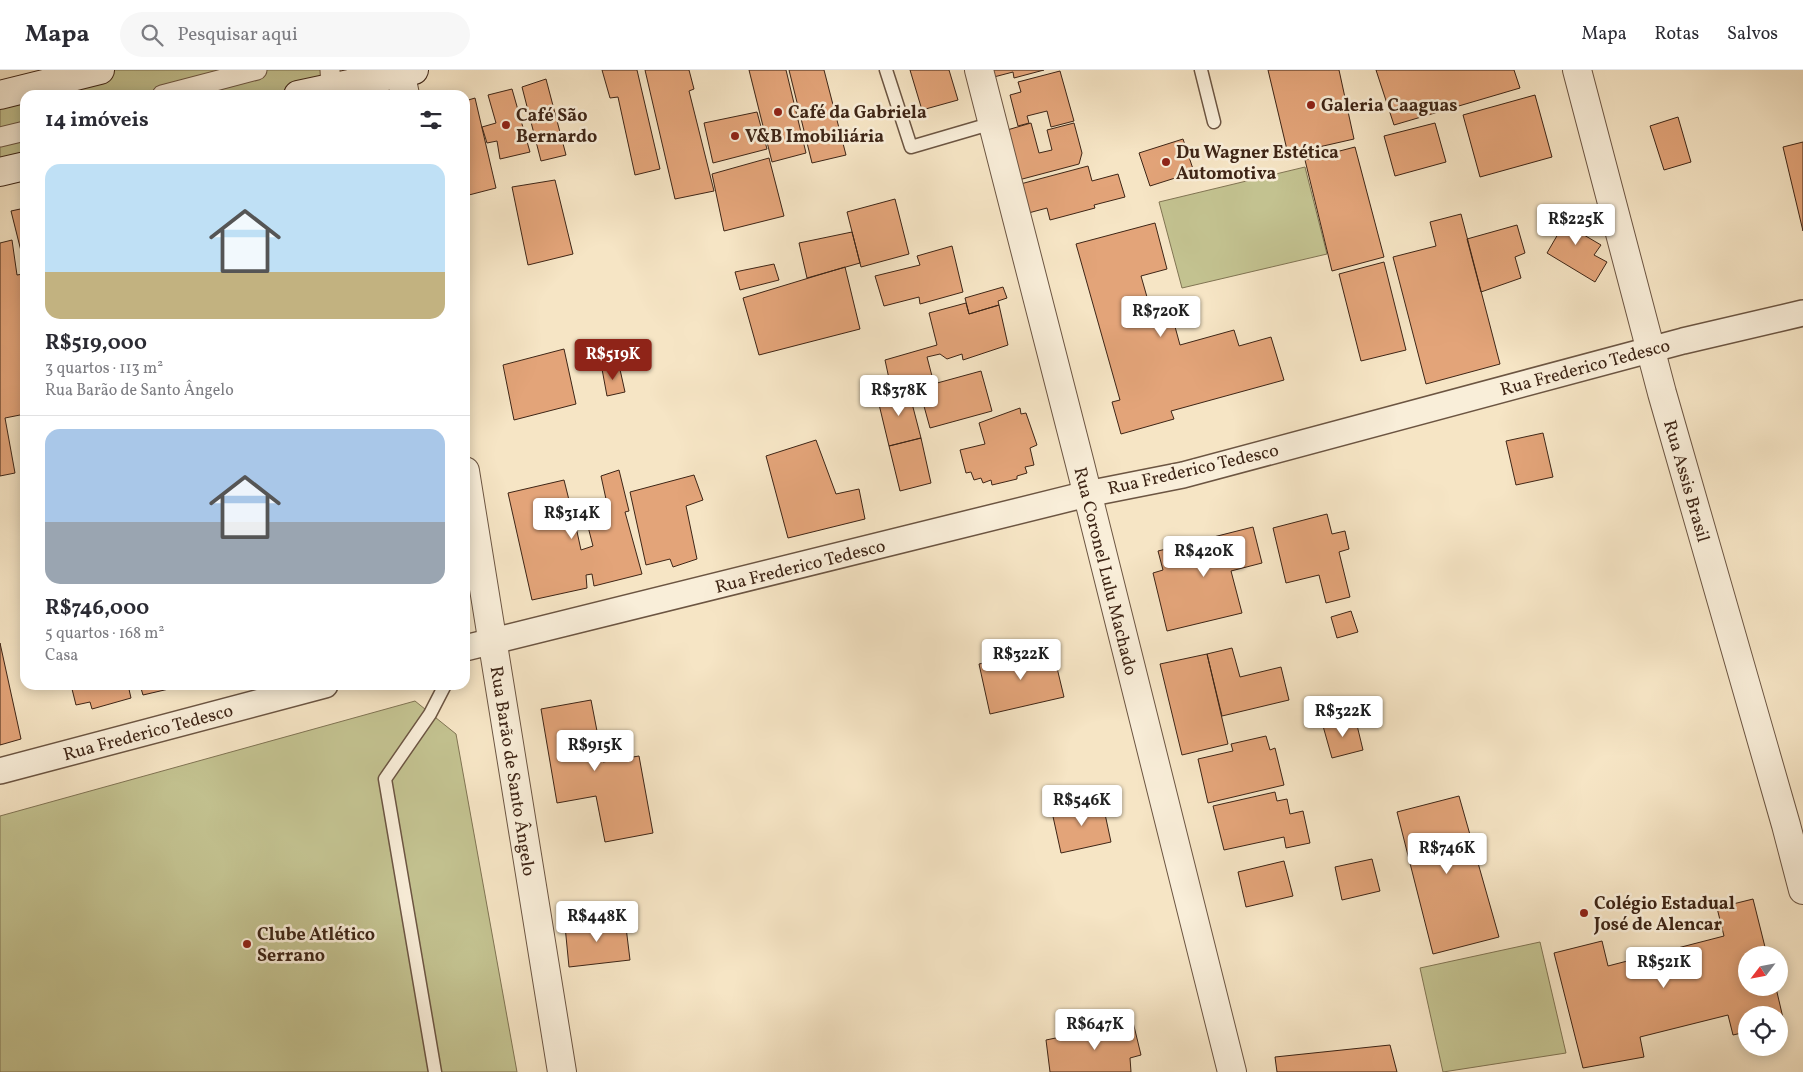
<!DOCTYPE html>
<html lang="pt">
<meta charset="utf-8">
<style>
:root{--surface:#fff;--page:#f7f7f7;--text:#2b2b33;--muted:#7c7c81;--line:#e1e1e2;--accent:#8f2418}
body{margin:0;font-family:Vollkorn,serif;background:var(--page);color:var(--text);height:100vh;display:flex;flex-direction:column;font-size:19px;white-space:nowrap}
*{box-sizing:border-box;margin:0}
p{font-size:16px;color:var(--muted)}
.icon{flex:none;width:28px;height:28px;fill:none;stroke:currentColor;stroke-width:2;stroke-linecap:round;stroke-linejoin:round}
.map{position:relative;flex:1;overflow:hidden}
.drawer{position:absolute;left:20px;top:20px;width:450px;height:600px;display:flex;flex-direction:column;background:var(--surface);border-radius:15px;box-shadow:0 2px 12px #0003}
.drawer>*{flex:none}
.needle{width:32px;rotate:238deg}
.buttons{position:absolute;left:1738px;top:876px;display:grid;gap:10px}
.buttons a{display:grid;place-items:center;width:50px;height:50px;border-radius:50%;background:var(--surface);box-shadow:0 2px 12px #0003;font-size:25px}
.price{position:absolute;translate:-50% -42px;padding:0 11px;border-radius:5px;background:#fff;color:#222;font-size:16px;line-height:32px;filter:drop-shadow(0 1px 2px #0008)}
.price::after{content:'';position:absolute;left:50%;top:30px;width:15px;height:11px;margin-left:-8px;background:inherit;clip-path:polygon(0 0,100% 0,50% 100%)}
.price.current{background:var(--accent);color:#fff}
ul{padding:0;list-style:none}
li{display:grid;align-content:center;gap:10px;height:265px;padding:0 25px}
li+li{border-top:1px solid var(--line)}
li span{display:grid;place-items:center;height:155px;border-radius:15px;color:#555}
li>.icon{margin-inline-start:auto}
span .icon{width:90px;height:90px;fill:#fffc;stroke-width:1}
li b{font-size:21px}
h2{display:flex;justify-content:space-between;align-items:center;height:60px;padding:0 25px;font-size:21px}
header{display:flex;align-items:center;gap:30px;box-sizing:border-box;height:70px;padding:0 25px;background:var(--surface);border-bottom:1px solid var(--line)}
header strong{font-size:24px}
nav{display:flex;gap:28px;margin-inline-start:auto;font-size:18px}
.search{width:350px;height:45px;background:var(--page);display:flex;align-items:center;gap:12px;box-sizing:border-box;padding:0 18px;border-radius:28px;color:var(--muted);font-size:19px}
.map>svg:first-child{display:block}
.green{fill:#c3c290;stroke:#807453}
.building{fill:#e3a479;stroke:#3e2516}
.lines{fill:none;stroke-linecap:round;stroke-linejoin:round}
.service-casing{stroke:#6c5542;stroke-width:15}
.pedestrian-casing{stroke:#6c5542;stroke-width:21}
.minor-casing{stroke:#6c5542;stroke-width:28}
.tertiary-casing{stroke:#6c5542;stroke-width:30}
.secondary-casing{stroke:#3e2516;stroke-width:30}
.service{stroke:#f9eed9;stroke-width:12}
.pedestrian{stroke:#f9eed9;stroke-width:19}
.minor{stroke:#f9eed9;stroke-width:25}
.tertiary{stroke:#f9eed9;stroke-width:28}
.secondary{stroke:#f9eed9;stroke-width:28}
.poi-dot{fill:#8f2418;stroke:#f9eed9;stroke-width:2}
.labels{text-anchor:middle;stroke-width:5;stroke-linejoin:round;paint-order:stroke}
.poi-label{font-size:18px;font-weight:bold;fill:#3e2516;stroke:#f9eed9;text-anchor:start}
.street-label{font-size:18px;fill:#3e2516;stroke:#f9eed9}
</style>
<header>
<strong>Mapa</strong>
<div class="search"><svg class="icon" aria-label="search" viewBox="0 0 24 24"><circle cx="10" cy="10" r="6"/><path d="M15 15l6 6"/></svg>Pesquisar aqui</div>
<nav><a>Mapa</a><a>Rotas</a><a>Salvos</a></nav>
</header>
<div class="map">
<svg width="1803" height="1002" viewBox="0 0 1803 1002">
<rect width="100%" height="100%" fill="#f6e5c5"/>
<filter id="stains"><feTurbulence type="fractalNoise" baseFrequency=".004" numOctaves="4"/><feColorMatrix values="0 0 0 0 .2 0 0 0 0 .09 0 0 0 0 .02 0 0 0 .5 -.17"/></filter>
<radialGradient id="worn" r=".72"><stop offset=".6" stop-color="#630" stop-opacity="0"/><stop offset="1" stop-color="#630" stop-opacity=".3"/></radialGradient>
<path class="green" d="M100,0H330L298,25H25V96L0,102V25Z
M1305,97L1327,184L1182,218L1159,132Z
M415,631L456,664L517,1002H0V746Z
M1540,872L1566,983L1443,1002L1420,898Z"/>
<path class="building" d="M602,0H637L660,99L635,105L618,27L610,28Z
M645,0H689L694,19L689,21L714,121L675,129Z
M749,0H786L806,83L772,92Z
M789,0H824L846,85L812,93Z
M910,0H949L958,30L922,40Z
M988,0H1044L1014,8L1013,2L990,8Z
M1268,0H1339L1354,69L1288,84Z
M1376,0H1514L1520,18L1394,55Z
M1060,1L1074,51L1051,57L1047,41L1027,46L1029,53L1018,56L1010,25L1021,22L1018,12Z
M546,9L566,85L541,91L522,17Z
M512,19L530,82L500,89L497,71L487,73L482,57L496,53L488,25Z
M1535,25L1552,87L1480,107L1463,45Z
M475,28L496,118L465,126V31Z
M757,42L767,79L713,93L704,53Z
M1678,47L1691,92L1664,100L1650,56Z
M1031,53L1039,83L1052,80L1047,60L1074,53L1082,83L1079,94L1011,112L997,63Z
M1435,53L1446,92L1395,106L1384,66Z
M1183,69L1194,102L1150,116L1139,83Z
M1803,72V161L1783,77Z
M1355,77L1384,187L1332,201L1305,90Z
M769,88L784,146L724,161L712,104Z
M1088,96L1092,111L1118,104L1125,127L1094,135L1095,138L1050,150L1047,138L1021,145L1013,116Z
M555,110L573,184L528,195L512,117Z
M895,129L909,184L861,197L847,142Z
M25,138V188L23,189L11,141Z
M1561,139L1589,156L1584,165L1601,175L1594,185L1607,192L1595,212L1547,183L1558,164L1550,159Z
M1461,144L1500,294L1426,314L1393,187L1436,176L1430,152Z
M1155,153L1167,199L1141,206L1153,248L1171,242L1180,275L1234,260L1239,276L1271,267L1284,310L1171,341L1174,349L1121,364L1112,332L1120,330L1076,174Z
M1517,155L1525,183L1515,187L1521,208L1481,222L1467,169Z
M852,162L860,193L807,208L799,173Z
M12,170L17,205L23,204L25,214V228L23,229L25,241V344L5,348L15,403L0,406V173Z
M952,176L963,222L920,234L919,227L884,236L875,206L920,195L917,186Z
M1384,192L1406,280L1361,291L1339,204Z
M774,194L779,210L740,220L735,202Z
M845,197L860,259L759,285L743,228Z
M1003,217L1007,228L998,231L999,235L969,244L965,228Z
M966,233L969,244L999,235L1008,275L963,290L962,284L947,289L940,284L927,287L932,306L891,318L885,290L937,275L929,243Z
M564,279L576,334L514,350L503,295Z
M619,295L625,322L607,326L602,299Z
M981,301L992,341L930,358L919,318Z
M908,318L921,368L889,376L877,326Z
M1020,338L1021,344L1026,343L1037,375L1030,378L1034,395L1025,397L1027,403L1017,406V409L992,415L991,410L983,413L981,408L974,410L971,402L966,403L960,380L985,374L979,353Z
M1543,363L1553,407L1516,415L1506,371Z
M921,368L931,413L900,421L889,376Z
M816,370L836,424L859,419L865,449L788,468L766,386Z
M619,400L629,441L625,442L642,504L594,516L592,504L586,505L587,518L532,530L508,423L564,410L572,442L563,445L566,458L576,457L581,480L593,476L586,449L609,443L601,406Z
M694,405L703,430L686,436L697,489L673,497L670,489L646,495L630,422Z
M1327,444L1332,464L1345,461L1349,479L1339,482L1350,527L1326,533L1319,505L1286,513L1273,458Z
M1253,457L1262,493L1231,501L1242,543L1167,561L1153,503L1163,500L1158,481Z
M1351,541L1358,562L1337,568L1331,547Z
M0,573L21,669L0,675Z
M1052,577L1064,627L990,644L979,594Z
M1232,578L1240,607L1281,597L1289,630L1222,646L1207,584Z
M1207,584L1228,674L1182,685L1160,594Z
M71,615H128L131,628L92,639L90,632L76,635Z
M140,615H172L173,618L143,625Z
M591,630L603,692L639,686L653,763L605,772L596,726L557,733L541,639Z
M1355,647L1363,680L1332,688L1323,656Z
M1266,666L1270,680L1275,678L1284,715L1208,733L1198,689L1233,681L1231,674Z
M1275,722L1277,731L1287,729L1290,744L1303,741L1310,773L1286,778L1284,767L1224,780L1213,736Z
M1459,726L1499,867L1433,884L1397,742Z
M1102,730L1111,772L1061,783L1052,742Z
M1372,789L1380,821L1342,830L1335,797Z
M1284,791L1293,826L1246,837L1238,802Z
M1753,829L1767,885H1746V918H1776L1784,952L1779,953V945H1746V962L1733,965L1728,945L1640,967L1644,987L1583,998L1554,883L1602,871L1608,896L1724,866L1717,838Z
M625,849L630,890L569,897L565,856Z
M1133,952L1141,985L1130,988L1131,1002H1050L1046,970Z
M1390,975L1397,1002H1277L1275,987Z"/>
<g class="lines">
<g class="service-casing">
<path id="service" d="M886,0L911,77L993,53
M1201,0L1214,52
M435,1002L385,709L430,644L445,615"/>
</g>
<g class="pedestrian-casing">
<path id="pedestrian" d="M330,0L331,17
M162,25L257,0
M0,67L25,61"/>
</g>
<g class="minor-casing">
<path id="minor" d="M465,578L1087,424L1183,405L1683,271L1803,243
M0,701L325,615"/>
</g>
<g class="tertiary-casing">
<path id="tertiary" d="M400,0L405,25
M979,0L1080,394L1232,1002
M1577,0L1662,323L1786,755L1803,820
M465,401L562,1002"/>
</g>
<g class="secondary-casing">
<path id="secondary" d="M0,25L100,0
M298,25L414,0
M0,102L25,96"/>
</g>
<use href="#service" class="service"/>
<use href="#pedestrian" class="pedestrian"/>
<use href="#minor" class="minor"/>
<use href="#tertiary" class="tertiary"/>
<use href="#secondary" class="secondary"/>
</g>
<g class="poi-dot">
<circle cx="1311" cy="35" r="5"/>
<circle cx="778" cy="42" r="5"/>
<circle cx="506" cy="55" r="5"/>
<circle cx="735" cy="66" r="5"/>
<circle cx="1166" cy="92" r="5"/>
<circle cx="1584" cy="843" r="5"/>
<circle cx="247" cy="874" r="5"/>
</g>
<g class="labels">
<g class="poi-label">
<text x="1321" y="41">Galeria Caaguas</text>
<text x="788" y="48">Café da Gabriela</text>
<text x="516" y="51">Café São<tspan x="516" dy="21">Bernardo</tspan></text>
<text x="745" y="72">V&amp;B Imobiliária</text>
<text x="1176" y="88">Du Wagner Estética<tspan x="1176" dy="21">Automotiva</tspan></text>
<text x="1594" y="839">Colégio Estadual<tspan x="1594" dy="21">José de Alencar</tspan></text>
<text x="257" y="870">Clube Atlético<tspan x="257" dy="21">Serrano</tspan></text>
</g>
<g class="street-label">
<text transform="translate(1585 297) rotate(-15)" y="6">Rua Frederico Tedesco</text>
<text transform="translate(1193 399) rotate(-13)" y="6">Rua Frederico Tedesco</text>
<text transform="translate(1687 411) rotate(74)" y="6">Rua Assis Brasil</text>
<text transform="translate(800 496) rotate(-14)" y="6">Rua Frederico Tedesco</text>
<text transform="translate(1106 501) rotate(76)" y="6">Rua Coronel Lulu Machado</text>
<text transform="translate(148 662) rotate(-15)" y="6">Rua Frederico Tedesco</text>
<text transform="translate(513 701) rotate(81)" y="6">Rua Barão de Santo Ângelo</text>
</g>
</g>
<rect width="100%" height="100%" filter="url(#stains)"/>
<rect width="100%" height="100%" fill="url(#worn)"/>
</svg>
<div class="buttons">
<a><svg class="needle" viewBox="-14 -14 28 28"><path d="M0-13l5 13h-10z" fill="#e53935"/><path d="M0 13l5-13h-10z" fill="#7c7c81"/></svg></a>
<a><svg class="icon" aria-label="locate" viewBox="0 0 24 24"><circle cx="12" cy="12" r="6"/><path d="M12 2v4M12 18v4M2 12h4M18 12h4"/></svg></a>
</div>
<b class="price" style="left:1576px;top:176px">R$225K</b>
<b class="price" style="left:1161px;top:268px">R$720K</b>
<b class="price current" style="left:613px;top:311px">R$519K</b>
<b class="price" style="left:899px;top:347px">R$378K</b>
<b class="price" style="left:572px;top:470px">R$314K</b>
<b class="price" style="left:1204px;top:508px">R$420K</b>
<b class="price" style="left:1021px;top:611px">R$322K</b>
<b class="price" style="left:1343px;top:668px">R$322K</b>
<b class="price" style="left:595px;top:702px">R$915K</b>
<b class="price" style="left:1082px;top:757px">R$546K</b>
<b class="price" style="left:1447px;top:805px">R$746K</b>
<b class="price" style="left:597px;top:873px">R$448K</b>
<b class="price" style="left:1664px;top:919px">R$521K</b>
<b class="price" style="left:1095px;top:981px">R$647K</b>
<section class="drawer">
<h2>14 imóveis<svg class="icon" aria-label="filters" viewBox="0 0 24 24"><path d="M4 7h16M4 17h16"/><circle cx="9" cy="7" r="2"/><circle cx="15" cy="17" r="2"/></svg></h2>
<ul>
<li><span style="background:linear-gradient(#bfe0f5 70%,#c2b280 0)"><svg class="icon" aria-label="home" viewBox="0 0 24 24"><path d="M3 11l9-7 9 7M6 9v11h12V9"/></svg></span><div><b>R$519,000</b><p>3 quartos · 113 m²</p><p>Rua Barão de Santo Ângelo</p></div></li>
<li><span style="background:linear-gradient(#a9c7e8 60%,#9aa5b1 0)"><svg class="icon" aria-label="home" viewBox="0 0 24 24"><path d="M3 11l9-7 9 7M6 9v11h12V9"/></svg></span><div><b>R$746,000</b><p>5 quartos · 168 m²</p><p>Casa</p></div></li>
</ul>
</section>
</div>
